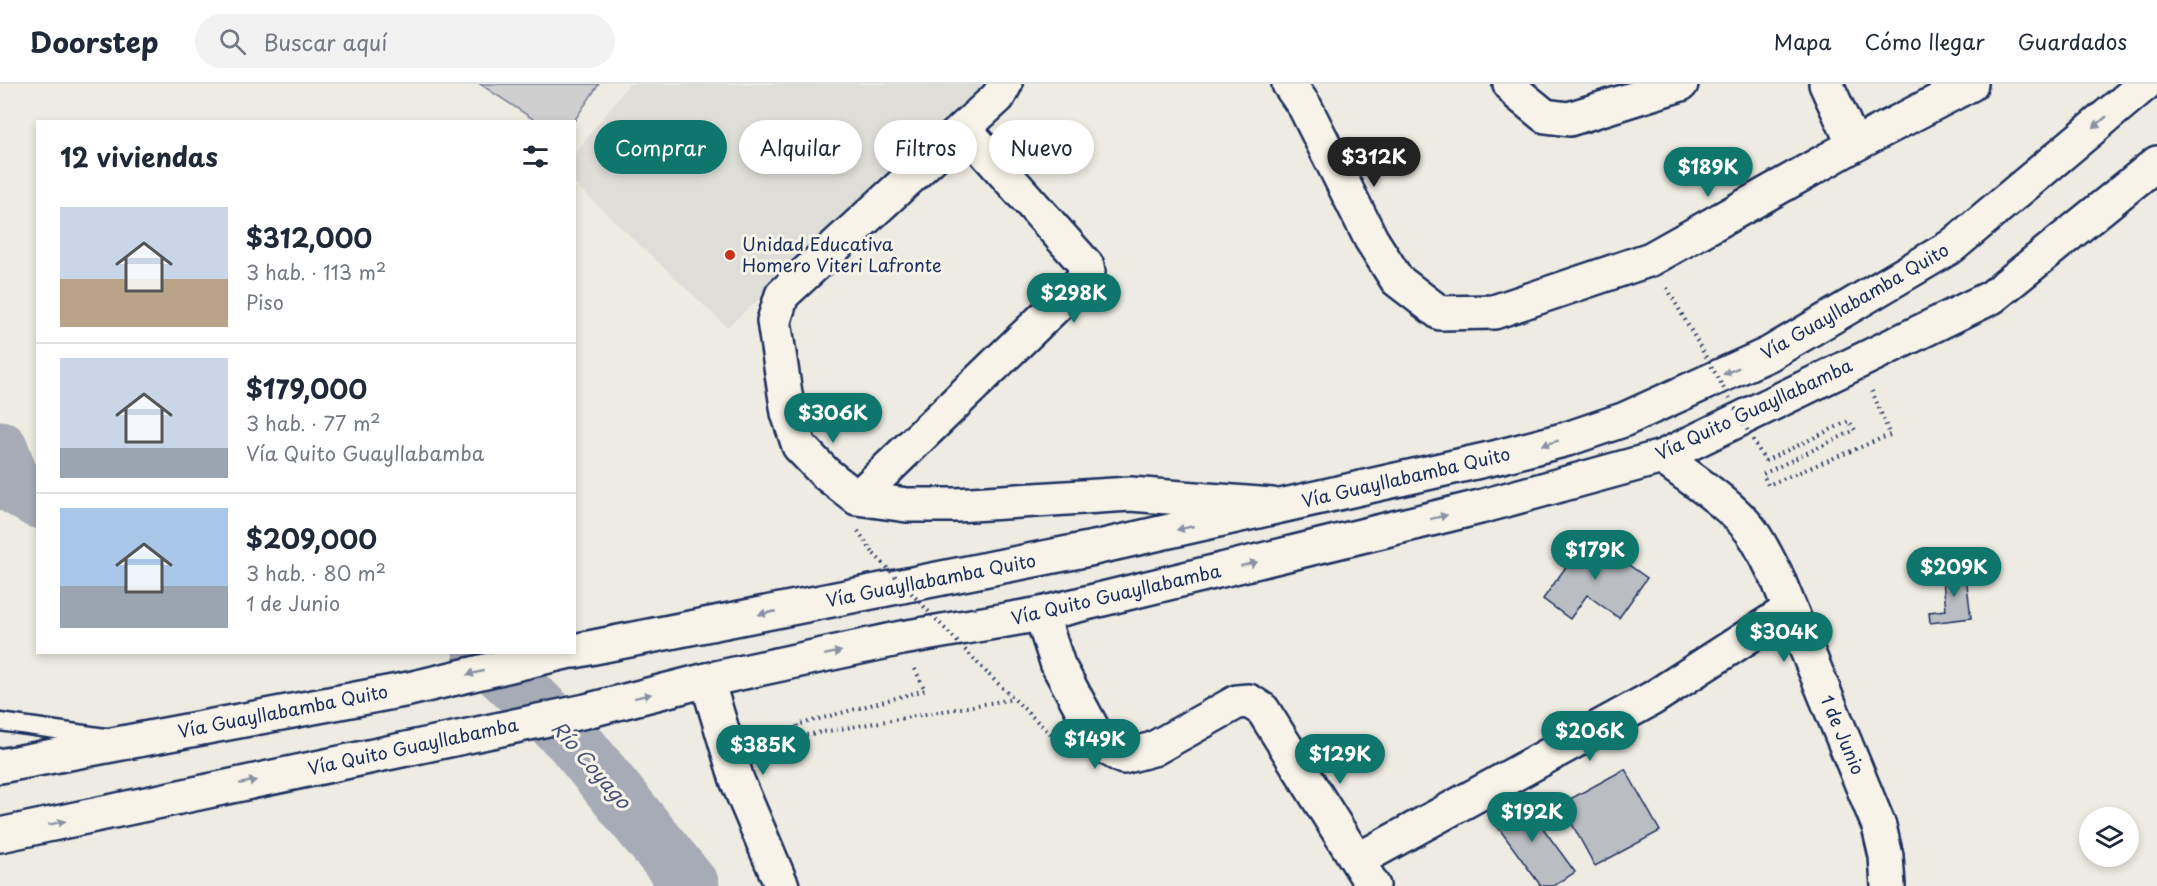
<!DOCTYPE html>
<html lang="es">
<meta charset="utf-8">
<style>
:root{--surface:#fff;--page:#f2f2f3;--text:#1f2937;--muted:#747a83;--line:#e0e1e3;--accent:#0f766e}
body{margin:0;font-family:"Playpen Sans",sans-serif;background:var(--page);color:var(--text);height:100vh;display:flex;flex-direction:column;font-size:22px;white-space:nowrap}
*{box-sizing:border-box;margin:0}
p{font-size:20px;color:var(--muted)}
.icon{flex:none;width:33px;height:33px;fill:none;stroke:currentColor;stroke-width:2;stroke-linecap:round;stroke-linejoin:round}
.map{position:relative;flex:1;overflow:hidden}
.details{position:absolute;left:36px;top:36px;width:540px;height:534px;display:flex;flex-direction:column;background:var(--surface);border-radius:0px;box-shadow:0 3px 9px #0003}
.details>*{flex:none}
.top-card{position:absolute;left:594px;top:36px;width:570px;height:54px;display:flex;gap:12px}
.buttons{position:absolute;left:2079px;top:723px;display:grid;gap:12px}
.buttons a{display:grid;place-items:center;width:60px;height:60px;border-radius:50%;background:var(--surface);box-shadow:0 3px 9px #0003;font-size:30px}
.price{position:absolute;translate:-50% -51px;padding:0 14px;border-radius:21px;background:var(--accent);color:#fff;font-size:20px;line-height:39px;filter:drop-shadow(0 2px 3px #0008)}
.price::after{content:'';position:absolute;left:50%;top:36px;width:18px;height:14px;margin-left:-9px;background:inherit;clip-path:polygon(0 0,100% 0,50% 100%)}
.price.current{background:#222;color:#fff}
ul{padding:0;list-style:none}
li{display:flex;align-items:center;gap:18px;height:150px;padding:0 24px}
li+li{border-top:2px solid var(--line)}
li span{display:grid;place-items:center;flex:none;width:168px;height:120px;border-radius:0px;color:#555}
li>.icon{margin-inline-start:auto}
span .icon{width:72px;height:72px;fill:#fffc;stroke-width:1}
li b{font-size:26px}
h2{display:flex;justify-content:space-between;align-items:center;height:72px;padding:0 24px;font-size:26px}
.chip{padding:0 21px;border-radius:27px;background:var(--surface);box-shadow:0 3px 9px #0003;font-size:21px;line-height:54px}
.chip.current{background:var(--accent);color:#fff}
header{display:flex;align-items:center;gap:36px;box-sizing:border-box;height:84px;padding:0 30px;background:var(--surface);border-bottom:2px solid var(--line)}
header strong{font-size:28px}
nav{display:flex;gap:33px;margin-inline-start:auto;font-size:21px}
.search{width:420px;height:54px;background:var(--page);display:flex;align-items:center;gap:15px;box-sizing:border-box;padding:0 21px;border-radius:33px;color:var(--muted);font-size:22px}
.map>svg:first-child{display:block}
.built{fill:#deddd8}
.green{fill:#cfcfcf;stroke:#757f96;stroke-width:1.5}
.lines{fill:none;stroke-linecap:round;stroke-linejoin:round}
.river{stroke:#a6abb5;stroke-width:57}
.building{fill:#babdc2;stroke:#1b2f5e;stroke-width:1.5}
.service-casing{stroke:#1b2f5e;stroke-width:21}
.minor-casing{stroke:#1b2f5e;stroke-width:38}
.trunk-casing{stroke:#1b2f5e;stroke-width:38}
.path{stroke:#1b2f5e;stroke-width:4;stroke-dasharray:1.5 4.5;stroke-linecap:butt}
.service{stroke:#f7f3e8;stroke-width:16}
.minor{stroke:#f7f3e8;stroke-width:33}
.trunk{stroke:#f7f3e8;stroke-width:33}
.path-bridge{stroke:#1b2f5e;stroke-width:4;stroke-dasharray:1.5 4.5;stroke-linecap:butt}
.oneway{fill:#8991a3}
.poi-dot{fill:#c8321e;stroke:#f7f3e8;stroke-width:2}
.labels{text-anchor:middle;stroke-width:6;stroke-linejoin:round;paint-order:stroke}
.poi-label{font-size:18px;fill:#1b2f5e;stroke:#f7f3e8;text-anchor:start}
.street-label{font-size:18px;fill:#1b2f5e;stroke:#f7f3e8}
.water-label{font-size:20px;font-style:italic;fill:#455478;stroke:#f7f3e8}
</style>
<header>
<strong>Doorstep</strong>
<div class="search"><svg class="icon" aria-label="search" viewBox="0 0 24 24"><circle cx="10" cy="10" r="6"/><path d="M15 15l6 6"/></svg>Buscar aquí</div>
<nav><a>Mapa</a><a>Cómo llegar</a><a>Guardados</a></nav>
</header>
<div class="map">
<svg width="2157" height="802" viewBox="0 0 2157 802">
<rect width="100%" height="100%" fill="#eeebe2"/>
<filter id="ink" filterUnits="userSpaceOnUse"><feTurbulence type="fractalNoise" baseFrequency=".0167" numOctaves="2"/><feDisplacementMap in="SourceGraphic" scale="12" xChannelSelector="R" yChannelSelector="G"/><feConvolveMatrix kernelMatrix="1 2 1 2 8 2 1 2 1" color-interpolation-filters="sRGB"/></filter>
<g filter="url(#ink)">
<path class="built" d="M629,0H997L995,10L727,243L575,100L574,71Z"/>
<path class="green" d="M480,0H599L574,37H536Z"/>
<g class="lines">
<path class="river" d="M0,365L13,401L38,416
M481,568L573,656L691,802"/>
</g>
<path class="building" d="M1588,452L1647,494L1619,534L1587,511L1570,535L1543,515Z
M1965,484L1971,534L1930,539L1929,528L1946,526L1942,487Z
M1625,685L1660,747L1595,782L1561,720Z
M1518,710L1575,788L1554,802H1541L1489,731Z"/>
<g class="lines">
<g class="service-casing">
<path id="service" d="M0,638L105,653"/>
</g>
<g class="minor-casing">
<path id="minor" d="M1005,0L998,13L782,211L774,237L788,329L799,362L825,389L857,414L907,421H956L1130,410L1272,421
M1289,0L1305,23L1371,155L1397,196L1440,229L1494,228L1651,175L1854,61L1971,0
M1510,0L1518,10L1545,32L1569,35L1681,0
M1826,0L1854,61
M1662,373C1690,394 1732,421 1752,448C1762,462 1769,478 1777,493L1879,742L1886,772L1888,802
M857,414L1085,194L1088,188L1087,182L964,44
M1041,530L1058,581L1097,653L1107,664L1123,673L1153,665L1237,618L1249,617L1263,626L1373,802
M707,596L737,696L782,802
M1358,776L1653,614L1789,526"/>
</g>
<g class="trunk-casing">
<path id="trunk" d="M574,567L1094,464L1498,373L1567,355L1623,336L1769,270L1952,162L2145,0
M0,682L409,605L566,568
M0,751L586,627L707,596L902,554L1041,530L1480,423L1662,373L1992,213L2157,79"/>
</g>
<path class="path" d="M1765,377L1849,337L1855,346L1763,390L1768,401L1890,351L1872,307
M858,447L874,470
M915,585L925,606L797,641L800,652L1013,615
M989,591L1064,663"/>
<use href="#service" class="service"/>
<use href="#minor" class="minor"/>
<use href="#trunk" class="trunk"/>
<path class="path-bridge" d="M1667,204L1765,377
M874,470L989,591"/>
</g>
<defs><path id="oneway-solid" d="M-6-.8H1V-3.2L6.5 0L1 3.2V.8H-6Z" transform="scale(1.5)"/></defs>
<g class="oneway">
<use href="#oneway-solid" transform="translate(2100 38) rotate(140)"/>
<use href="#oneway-solid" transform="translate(1731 287) rotate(156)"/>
<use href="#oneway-solid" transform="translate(1550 359) rotate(165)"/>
<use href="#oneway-solid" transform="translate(1439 433) rotate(-14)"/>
<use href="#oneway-solid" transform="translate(1185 444) rotate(167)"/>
<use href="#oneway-solid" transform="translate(1249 480) rotate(-14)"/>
<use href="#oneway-solid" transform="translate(767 529) rotate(169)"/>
<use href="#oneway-solid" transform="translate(833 569) rotate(-12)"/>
<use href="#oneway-solid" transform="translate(475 589) rotate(167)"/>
<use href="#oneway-solid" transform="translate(643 612) rotate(-14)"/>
<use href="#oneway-solid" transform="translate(248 698) rotate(-12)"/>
<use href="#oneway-solid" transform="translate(57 739) rotate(-12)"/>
</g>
</g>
<circle class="poi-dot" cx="730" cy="171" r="6"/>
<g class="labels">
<g class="poi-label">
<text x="742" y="167">Unidad Educativa<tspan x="742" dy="21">Homero Viteri Lafronte</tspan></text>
</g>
<g class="street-label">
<text transform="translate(1855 218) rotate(-30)" y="6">Vía Guayllabamba Quito</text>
<text transform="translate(1754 326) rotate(-25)" y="6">Vía Quito Guayllabamba</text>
<text transform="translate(1406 394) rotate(-13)" y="6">Vía Guayllabamba Quito</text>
<text transform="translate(931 497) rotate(-11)" y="6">Vía Guayllabamba Quito</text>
<text transform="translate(1116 511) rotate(-13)" y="6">Vía Quito Guayllabamba</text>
<text transform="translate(283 628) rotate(-11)" y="6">Vía Guayllabamba Quito</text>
<text transform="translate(1842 651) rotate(67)" y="6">1 de Junio</text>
<text transform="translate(413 663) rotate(-12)" y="6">Vía Quito Guayllabamba</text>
</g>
<g class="water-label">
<text transform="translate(591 681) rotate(49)" y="7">Río Coyago</text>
</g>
</g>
</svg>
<div class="buttons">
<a><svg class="icon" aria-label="layers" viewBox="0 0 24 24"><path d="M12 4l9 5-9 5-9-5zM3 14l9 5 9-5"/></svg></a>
</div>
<b class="price current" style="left:1374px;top:104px">$312K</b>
<b class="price" style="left:1708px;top:114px">$189K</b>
<b class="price" style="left:1074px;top:240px">$298K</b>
<b class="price" style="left:833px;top:360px">$306K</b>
<b class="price" style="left:1595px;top:497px">$179K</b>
<b class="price" style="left:1954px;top:514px">$209K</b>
<b class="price" style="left:1784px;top:579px">$304K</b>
<b class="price" style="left:1590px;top:678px">$206K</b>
<b class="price" style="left:1095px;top:686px">$149K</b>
<b class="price" style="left:763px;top:692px">$385K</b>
<b class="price" style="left:1340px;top:701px">$129K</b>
<b class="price" style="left:1532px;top:759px">$192K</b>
<div class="top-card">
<a class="chip current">Comprar</a>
<a class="chip">Alquilar</a>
<a class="chip">Filtros</a>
<a class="chip">Nuevo</a>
</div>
<section class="details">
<h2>12 viviendas<svg class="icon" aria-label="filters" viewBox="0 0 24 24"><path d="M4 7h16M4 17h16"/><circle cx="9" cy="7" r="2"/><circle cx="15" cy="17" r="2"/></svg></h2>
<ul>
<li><span style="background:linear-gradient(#c9d6e8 60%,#b9a48a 0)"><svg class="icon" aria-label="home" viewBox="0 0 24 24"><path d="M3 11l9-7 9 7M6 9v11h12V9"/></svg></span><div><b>$312,000</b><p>3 hab. · 113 m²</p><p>Piso</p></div></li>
<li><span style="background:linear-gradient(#c9d6e8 75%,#9aa5b1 0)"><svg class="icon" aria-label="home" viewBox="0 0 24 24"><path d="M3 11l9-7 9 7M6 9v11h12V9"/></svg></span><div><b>$179,000</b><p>3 hab. · 77 m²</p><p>Vía Quito Guayllabamba</p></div></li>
<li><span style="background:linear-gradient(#a9c7e8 65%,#9aa5b1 0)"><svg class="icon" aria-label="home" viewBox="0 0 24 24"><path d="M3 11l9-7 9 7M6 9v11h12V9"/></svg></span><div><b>$209,000</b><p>3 hab. · 80 m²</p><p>1 de Junio</p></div></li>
</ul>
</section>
</div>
